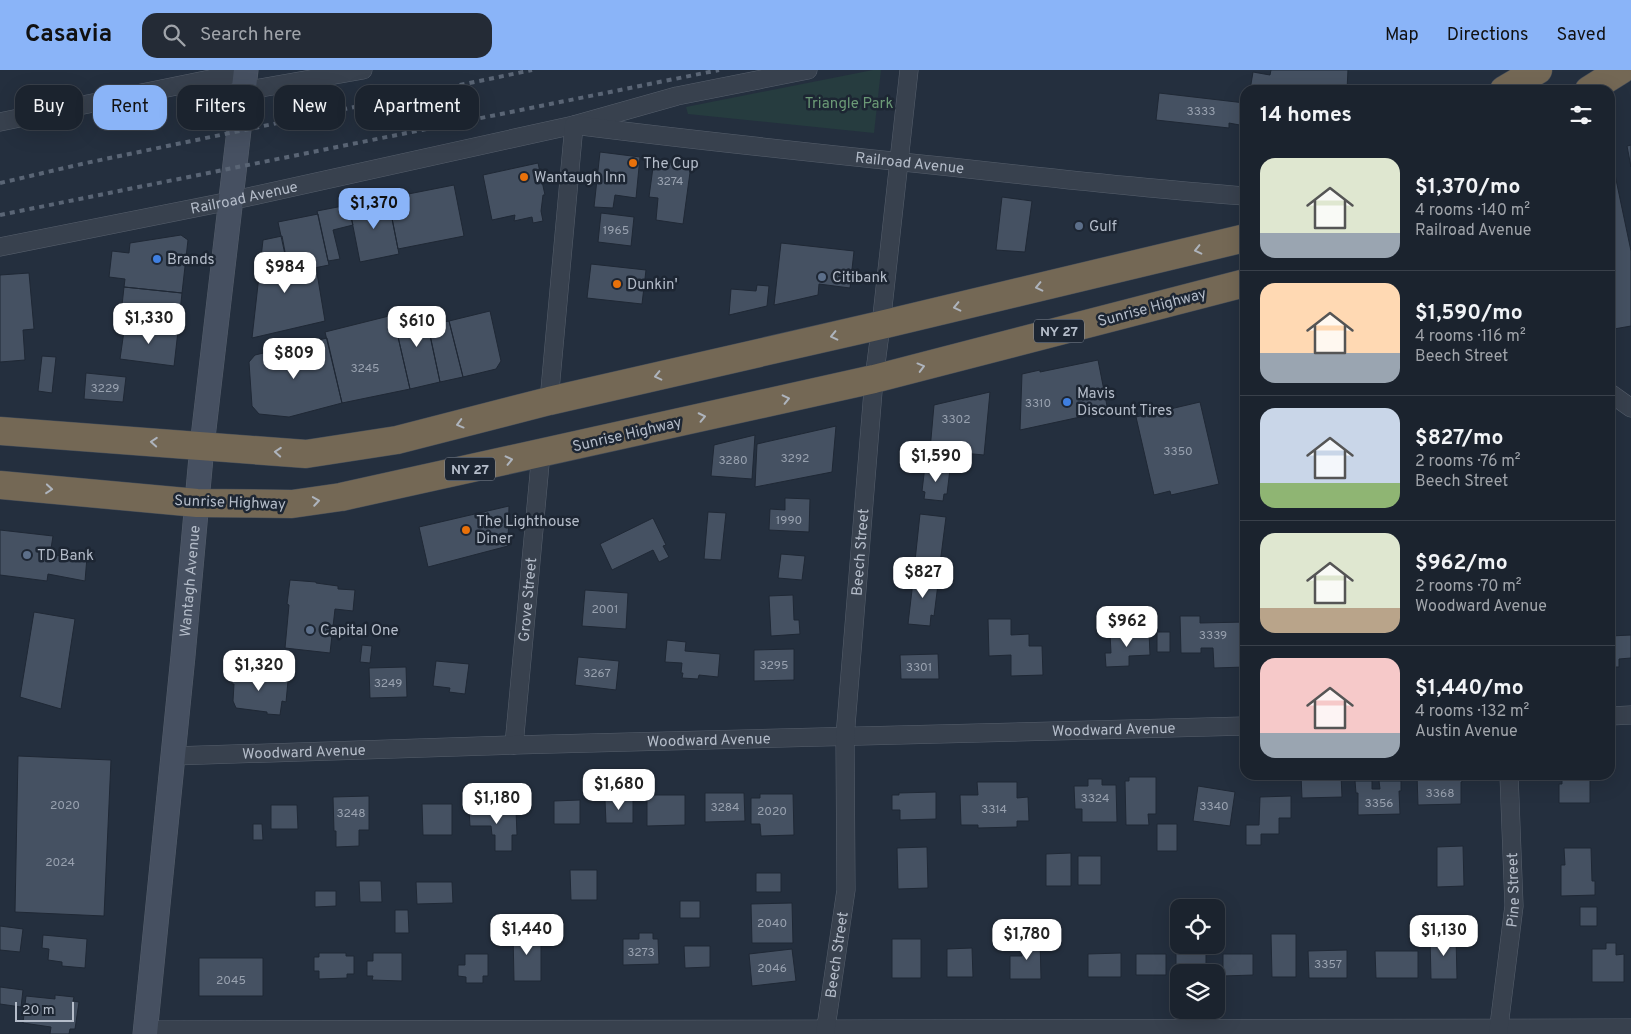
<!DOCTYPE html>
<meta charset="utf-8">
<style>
:root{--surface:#1b232e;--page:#242b36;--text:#f1f3f6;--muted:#a0a4aa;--line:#39404a;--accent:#8ab4f8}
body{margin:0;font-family:Overpass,sans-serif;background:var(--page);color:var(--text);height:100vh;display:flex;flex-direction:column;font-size:19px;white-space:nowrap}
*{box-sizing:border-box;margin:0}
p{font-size:16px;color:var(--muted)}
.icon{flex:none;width:28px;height:28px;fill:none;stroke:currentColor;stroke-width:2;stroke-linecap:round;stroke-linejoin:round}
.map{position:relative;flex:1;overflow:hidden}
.drawer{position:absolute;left:1240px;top:15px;width:375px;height:695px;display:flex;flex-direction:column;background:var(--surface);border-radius:15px;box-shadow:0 5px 20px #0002,0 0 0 1px var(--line)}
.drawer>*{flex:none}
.hud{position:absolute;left:15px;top:15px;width:475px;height:45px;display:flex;gap:10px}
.fabs{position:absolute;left:1170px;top:829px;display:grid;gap:10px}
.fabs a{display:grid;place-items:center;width:55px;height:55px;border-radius:10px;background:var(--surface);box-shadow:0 5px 20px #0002,0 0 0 1px var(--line);font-size:25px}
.scale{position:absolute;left:15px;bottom:12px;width:59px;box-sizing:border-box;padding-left:5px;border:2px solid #b4bcc9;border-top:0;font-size:14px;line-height:18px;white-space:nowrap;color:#b4bcc9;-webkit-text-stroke:4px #1d2633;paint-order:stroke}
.price{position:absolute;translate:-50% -42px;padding:0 11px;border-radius:10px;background:#fff;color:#222;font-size:16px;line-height:32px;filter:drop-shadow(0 1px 2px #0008)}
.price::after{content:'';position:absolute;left:50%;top:30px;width:15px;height:11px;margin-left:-8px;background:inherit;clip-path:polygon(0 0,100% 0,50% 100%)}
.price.on{background:var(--accent);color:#111}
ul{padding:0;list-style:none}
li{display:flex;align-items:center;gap:15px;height:125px;padding:0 20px}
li+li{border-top:1px solid var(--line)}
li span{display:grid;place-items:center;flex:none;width:140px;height:100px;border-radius:15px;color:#555}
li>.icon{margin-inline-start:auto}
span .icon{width:60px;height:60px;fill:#fffc;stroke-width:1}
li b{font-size:21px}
h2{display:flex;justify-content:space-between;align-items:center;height:60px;padding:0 20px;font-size:21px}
.chip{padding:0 18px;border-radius:15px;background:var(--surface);box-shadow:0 5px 20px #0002,0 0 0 1px var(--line);font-size:18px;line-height:45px}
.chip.on{background:var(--accent);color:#111}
header{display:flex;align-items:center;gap:30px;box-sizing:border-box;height:70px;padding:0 25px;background:var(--accent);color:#111}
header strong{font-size:24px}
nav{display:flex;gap:28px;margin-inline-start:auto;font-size:18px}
.search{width:350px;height:45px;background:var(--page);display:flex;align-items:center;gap:12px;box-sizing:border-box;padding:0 18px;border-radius:15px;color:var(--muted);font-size:19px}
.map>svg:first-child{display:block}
.green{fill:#263c3f}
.building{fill:#455162;stroke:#1f2835}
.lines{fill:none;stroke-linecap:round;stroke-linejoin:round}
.street-casing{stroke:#565f6c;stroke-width:19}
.secondary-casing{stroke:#565f6c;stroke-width:25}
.highway-casing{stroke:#434c59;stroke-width:29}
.street{stroke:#38414e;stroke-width:18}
.secondary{stroke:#465061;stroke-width:24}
.highway{stroke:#746855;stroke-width:28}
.rail{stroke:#5a6575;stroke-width:4;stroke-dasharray:5 5;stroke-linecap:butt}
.oneway{stroke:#aeb4bd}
.food-dot{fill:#e8710a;stroke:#1d2633;stroke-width:2}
.service-dot{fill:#5c6f8a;stroke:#1d2633;stroke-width:2}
.shop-dot{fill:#3f7fe0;stroke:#1d2633;stroke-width:2}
.labels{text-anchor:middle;stroke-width:5;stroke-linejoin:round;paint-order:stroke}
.number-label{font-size:12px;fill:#98a1af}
.shield{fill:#1d2633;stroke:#878f9c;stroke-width:1}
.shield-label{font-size:14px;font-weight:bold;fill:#b4bcc9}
.park-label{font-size:15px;fill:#6b9a76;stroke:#1d2633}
.poi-label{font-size:15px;fill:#b4bcc9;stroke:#1d2633;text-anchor:start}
.street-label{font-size:15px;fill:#b4bcc9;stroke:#1d2633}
</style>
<header>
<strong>Casavia</strong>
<div class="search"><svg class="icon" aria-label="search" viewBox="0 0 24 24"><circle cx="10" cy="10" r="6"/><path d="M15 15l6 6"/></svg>Search here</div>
<nav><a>Map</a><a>Directions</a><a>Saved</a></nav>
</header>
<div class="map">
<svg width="1631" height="964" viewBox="0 0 1631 964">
<rect width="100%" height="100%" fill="#242f3e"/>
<path class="green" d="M873,0H881L874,63L688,44L686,37Z"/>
<path class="building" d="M1271,0H1348L1347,20H1250L1253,2L1270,5Z
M1159,23L1245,33V56L1229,53V58L1156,50Z
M1631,75V97L1627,76Z
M600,82L640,87L636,128L615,125L613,138L594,137Z
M654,90L691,95L683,154L656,150L658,128L649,127Z
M538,93L545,125H543L541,141L543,151L533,153L532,147L514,151L515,145L492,150L483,105Z
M1610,100H1614L1631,181V256L1614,259L1610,257Z
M454,115L464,166L398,179L388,128Z
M1002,127L1032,131L1025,182L996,180Z
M388,128L399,184L360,192L349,136Z
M348,135L353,155L333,160L340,189L328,191L317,141Z
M601,143L634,147L631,176L598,172Z
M318,144L329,195L289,203L278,152Z
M181,165L188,170L182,223L124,217L125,209L109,207L112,181L129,183L130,173Z
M282,166L289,203L316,197L325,251L252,268L263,170Z
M781,173L854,181L850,218L819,214L818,225L774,235Z
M591,194L646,200L642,234L587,228Z
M29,203L34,259L23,260L25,290L0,292V205Z
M757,215L769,216L767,236L729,245L731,219L756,221Z
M124,217L182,223L178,261L120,254Z
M424,238L440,312L410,319L393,245Z
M490,241L501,291L496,299L463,307L449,251Z
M393,245L410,319L342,333L325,262Z
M449,251L463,307L440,312L428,255Z
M125,254L178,261L174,296L120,289Z
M327,268L342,333L289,347L259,344L252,336L249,292L255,285Z
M42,286L56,287L52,323L38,321Z
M1098,290L1108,341L1020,360L1022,304L1040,300V302Z
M86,303L126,307L123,332L84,329Z
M990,322L984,385L930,380L934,335Z
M1200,332L1219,414L1171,425L1170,421L1154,425L1136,347Z
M836,356L832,402L755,417L757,374Z
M755,365L752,409L711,406L714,375Z
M925,396L950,399L947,424H944L943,431L924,429L925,422L922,421Z
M785,428L810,429L809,462L769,460L770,439L785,440Z
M509,436L508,476L428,497L419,457Z
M708,442L726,443L721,490L704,489Z
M920,444L946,447L940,494L915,491Z
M653,448L666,475L663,476L669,487L659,492L653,480L612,500L600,474Z
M0,460L53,466L50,485L87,487L85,511L48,504L47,511L0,505Z
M781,484L805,486L802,510L778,508Z
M914,503L939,506L934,546L931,545L930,556L908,554Z
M290,510L316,512V513L338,516V519L355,520L353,541L335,539L330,583L285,578L289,535L287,534Z
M1610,510H1611L1612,528L1610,529Z
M585,520L628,523L626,559L582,556Z
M793,525L794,550H799L800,564L771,566L769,526Z
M34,542L75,549L61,639L20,627Z
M1180,546H1200V553L1245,552V597L1214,598L1213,578H1201V583H1181Z
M988,549H1011V565L1029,564V576H1042L1043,605L1011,606V585L989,586Z
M1149,562L1150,585L1129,586V596L1106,597L1105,583H1111L1110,563Z
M1157,562H1170V582H1157Z
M1631,565V588L1619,589V597H1610V566Z
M667,570L686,572L685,581L720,584L718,607L699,605L698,609L682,608L683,603H681L682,593L665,592Z
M362,575L372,576L370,593L360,592Z
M794,579V610L754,611V580Z
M938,584L939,609H901L900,585Z
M578,587L619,591L616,620L575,615Z
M436,591L469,594L465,624L449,622L450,618L433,616Z
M406,597L407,627L370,628L369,598Z
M233,600L276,604L275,609L288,611L286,632L282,631L280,645L267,644V642L236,638L233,631L234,614H232Z
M18,686L111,690L104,846L15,842Z
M1301,705H1341L1342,727L1302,728Z
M1417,705H1429V708H1439V705H1462V712H1461V734L1418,735Z
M1562,705H1590V733H1559V714H1562Z
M1129,707H1156V744H1148L1149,755H1126L1125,711H1129Z
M1088,709H1102V715H1116L1117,752H1082V739H1075L1074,716H1088Z
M1355,711H1372V719H1380L1379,711H1401V721H1399L1400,744L1358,745V723H1356Z
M977,712H1017V728L1028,727L1029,751H1017V757L978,758V755H961L960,725H978Z
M1198,716L1235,722L1230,756L1193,751Z
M936,722V749L900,750V740H892V725H899V723Z
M705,723H744L745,751L705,752Z
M760,724H793L794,765L761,766L760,754H751V728H760Z
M647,725H685V755L647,756Z
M369,726V760H359V776L336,777V761H334L333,727Z
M1291,726V748H1279V764H1261V775H1246V755H1259L1260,727Z
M633,729V753H606L605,730Z
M580,730V754H554V731Z
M422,734H452V765H423Z
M271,735H297L298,759H271Z
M469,739L516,740L517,765H512V781H495V765H492L491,756H470Z
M253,754H262L263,770H253Z
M1157,754H1177V781H1157Z
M1463,776L1464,816L1437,817V777Z
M927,777L928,818L898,819L897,778Z
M1564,778H1591L1592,811H1595V825L1561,826V795H1565Z
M1071,783V816H1046V784Z
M1078,786H1101V815H1078Z
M570,800H597V830H571Z
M756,803H781V822H756Z
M359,811H381L382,832H360Z
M416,812H452L453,833L417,834Z
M315,821H336V836L315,837Z
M680,831H700V848H680Z
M792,833L793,873H752L751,834Z
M1580,837H1597V856H1580Z
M395,840H408L409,863H395Z
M0,856L23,859L20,882L0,880Z
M541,861V911H514L513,862Z
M639,863H653V869H658L659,894L623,895V869H639Z
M1271,864H1296V907H1272Z
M43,865L87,869L85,898L62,896V892L48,890L49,879L42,878Z
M1430,866H1456L1457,909H1431Z
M1021,868H1040L1041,909H1010V886H1022Z
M892,869H921V908H892Z
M1606,873H1616V885L1624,884V912H1592V879H1606Z
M684,876H710V897L685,898Z
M972,878L973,907H947V879Z
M792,879L796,911L752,916L749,884Z
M1347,880V908H1309L1308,881Z
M1375,881H1418V908H1376Z
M1206,882V902H1179V906H1176V883Z
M319,883H346V886H354V904H347V908L319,909V901H314V887H319Z
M373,883H402V911L372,910L373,906H367V891H373Z
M1121,883V907H1088V884Z
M465,884H488V906H483V913H466V907L458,906V895H465Z
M1136,884H1166V905H1136Z
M1223,884H1253V905L1223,906Z
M199,888H263V926H199Z
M0,917L23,920L21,937L0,934Z
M55,925L74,927L73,931L79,932L75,959H70L69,964H50L51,957L23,953L26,926L55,929Z"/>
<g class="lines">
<g class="street-casing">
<g id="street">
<path d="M243,21L363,0"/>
<path d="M0,52L245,2"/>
<path id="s1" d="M0,177L230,131L574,55L677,26L808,0"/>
<path d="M1610,323L1631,338"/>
<path id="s2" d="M549,331L574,55C699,71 825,84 951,97C1049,108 1147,119 1245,126"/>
<path d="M1610,646L1631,645"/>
<path id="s3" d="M514,675L541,383"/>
<path id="s4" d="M173,686L514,675L1245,656"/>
<path d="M145,960L1631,958"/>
<path id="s5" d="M825,964L846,820L845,667L874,309L881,255L909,0"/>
<path id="s6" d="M1498,964L1514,836L1509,705"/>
</g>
</g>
<g class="secondary-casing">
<g id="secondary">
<path id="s7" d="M145,964L183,586L202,376L246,0"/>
</g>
</g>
<g class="highway-casing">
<path id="highway" d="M1504,20L1538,0
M1589,20L1621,0
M0,361L306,384L397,370L549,331L881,255L1245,168
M0,415L197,433L292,434L341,427L874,309L1245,213"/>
</g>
<use href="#street" class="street"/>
<use href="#secondary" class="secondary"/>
<use href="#highway" class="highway"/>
<path class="rail" d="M0,113L86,93L532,0
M0,145L719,0"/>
</g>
<defs><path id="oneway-chevron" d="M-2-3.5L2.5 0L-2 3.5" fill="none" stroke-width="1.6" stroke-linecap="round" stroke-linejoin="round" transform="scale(1.25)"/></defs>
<g class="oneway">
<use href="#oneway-chevron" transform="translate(1198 180) rotate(167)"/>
<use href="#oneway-chevron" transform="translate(1039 217) rotate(167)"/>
<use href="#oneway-chevron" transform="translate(957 237) rotate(167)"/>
<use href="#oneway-chevron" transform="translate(834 266) rotate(167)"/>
<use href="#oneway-chevron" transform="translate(921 297) rotate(-15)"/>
<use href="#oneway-chevron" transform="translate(658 306) rotate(167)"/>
<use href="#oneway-chevron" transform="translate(786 329) rotate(-13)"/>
<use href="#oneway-chevron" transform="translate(702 347) rotate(-12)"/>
<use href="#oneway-chevron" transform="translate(460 354) rotate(165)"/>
<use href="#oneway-chevron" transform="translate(154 372) rotate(-176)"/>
<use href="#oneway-chevron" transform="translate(278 382) rotate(-176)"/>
<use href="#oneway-chevron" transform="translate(509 390) rotate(-13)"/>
<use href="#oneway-chevron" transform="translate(49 419) rotate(5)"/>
<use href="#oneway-chevron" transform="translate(316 431) rotate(-9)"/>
</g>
<g class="food-dot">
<circle cx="633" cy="93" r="5"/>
<circle cx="524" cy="107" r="5"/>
<circle cx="617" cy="214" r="5"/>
<circle cx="466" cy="460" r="5"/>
</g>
<g class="service-dot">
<circle cx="1079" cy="156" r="5"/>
<circle cx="822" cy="207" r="5"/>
<circle cx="27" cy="485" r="5"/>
<circle cx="310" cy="560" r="5"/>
</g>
<g class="shop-dot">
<circle cx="157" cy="189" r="5"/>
<circle cx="1067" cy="332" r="5"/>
</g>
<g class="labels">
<g class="number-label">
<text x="1201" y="45">3333</text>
<text x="670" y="115">3274</text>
<text x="616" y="164">1965</text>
<text x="365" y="302">3245</text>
<text x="105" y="322">3229</text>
<text x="1038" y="337">3310</text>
<text x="956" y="353">3302</text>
<text x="1178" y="385">3350</text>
<text x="795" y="392">3292</text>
<text x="733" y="394">3280</text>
<text x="789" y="454">1990</text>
<text x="605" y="543">2001</text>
<text x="1213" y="569">3339</text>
<text x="774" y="599">3295</text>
<text x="919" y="601">3301</text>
<text x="597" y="607">3267</text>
<text x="388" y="617">3249</text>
<text x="1440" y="727">3368</text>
<text x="1095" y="732">3324</text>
<text x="1379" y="737">3356</text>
<text x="65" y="739">2020</text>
<text x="1214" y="740">3340</text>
<text x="725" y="741">3284</text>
<text x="994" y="743">3314</text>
<text x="772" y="745">2020</text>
<text x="351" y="747">3248</text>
<text x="60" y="796">2024</text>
<text x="772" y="857">2040</text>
<text x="641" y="886">3273</text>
<text x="1328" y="898">3357</text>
<text x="772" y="902">2046</text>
<text x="231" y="914">2045</text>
</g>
<g class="shield">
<rect x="1034" y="249.5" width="50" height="23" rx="4"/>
<rect x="445" y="387.5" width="50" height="23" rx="4"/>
</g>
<g class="shield-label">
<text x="1059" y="266">NY 27</text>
<text x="470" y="404">NY 27</text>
</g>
<g class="park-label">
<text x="849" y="38">Triangle Park</text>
</g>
<g class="poi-label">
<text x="643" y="98">The Cup</text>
<text x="534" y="112">Wantaugh Inn</text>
<text x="1089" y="161">Gulf</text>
<text x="167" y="194">Brands</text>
<text x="832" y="212">Citibank</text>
<text x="627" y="219">Dunkin'</text>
<text x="1077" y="328">Mavis<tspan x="1077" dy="17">Discount Tires</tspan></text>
<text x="476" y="456">The Lighthouse<tspan x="476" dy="17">Diner</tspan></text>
<text x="37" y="490">TD Bank</text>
<text x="320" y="565">Capital One</text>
</g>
<g class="street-label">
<text dy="5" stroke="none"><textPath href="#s2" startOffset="615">Railroad Avenue</textPath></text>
<text dy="5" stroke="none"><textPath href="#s1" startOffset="249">Railroad Avenue</textPath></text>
<text transform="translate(1152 237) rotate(-15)" y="5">Sunrise Highway</text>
<text transform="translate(627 364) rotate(-13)" y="5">Sunrise Highway</text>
<text transform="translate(230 432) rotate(2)" y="5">Sunrise Highway</text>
<text dy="5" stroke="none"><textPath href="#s5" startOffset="484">Beech Street</textPath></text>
<text dy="5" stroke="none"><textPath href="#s7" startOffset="455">Wantagh Avenue</textPath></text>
<text dy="5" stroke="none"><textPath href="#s3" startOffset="146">Grove Street</textPath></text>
<text dy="5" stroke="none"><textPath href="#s4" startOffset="941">Woodward Avenue</textPath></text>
<text dy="5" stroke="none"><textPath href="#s4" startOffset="536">Woodward Avenue</textPath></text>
<text dy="5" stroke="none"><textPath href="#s4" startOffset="131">Woodward Avenue</textPath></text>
<text dy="5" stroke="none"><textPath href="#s6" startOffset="145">Pine Street</textPath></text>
<text dy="5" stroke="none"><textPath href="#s5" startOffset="80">Beech Street</textPath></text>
</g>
</g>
</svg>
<div class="fabs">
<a><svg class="icon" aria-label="locate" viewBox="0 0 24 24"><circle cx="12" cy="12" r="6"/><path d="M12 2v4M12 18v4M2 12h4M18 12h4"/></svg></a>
<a><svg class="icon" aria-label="layers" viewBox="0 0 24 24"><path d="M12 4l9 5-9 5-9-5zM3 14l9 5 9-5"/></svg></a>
</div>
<div class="scale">20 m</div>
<b class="price on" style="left:374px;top:160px">$1,370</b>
<b class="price" style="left:285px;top:224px">$984</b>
<b class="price" style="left:149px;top:275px">$1,330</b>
<b class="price" style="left:417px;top:278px">$610</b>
<b class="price" style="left:294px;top:310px">$809</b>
<b class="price" style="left:936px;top:413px">$1,590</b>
<b class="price" style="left:923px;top:529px">$827</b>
<b class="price" style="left:1127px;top:578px">$962</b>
<b class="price" style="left:259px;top:622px">$1,320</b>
<b class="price" style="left:619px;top:741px">$1,680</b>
<b class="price" style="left:497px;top:755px">$1,180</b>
<b class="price" style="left:527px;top:886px">$1,440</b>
<b class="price" style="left:1444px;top:887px">$1,130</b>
<b class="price" style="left:1027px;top:891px">$1,780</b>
<div class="hud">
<a class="chip">Buy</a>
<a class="chip on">Rent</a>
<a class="chip">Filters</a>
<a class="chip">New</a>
<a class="chip">Apartment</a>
</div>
<section class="drawer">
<h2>14 homes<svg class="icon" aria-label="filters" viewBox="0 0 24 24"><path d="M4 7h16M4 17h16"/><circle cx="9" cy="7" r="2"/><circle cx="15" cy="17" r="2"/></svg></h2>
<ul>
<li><span style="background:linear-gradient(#dfe7d0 75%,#9aa5b1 0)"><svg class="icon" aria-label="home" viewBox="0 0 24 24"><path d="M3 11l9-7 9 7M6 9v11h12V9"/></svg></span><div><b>$1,370/mo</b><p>4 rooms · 140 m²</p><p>Railroad Avenue</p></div></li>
<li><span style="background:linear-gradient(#ffd9b3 70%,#9aa5b1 0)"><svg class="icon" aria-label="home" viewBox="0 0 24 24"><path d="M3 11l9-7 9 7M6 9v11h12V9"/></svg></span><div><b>$1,590/mo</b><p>4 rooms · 116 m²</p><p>Beech Street</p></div></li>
<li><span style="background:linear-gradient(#c9d6e8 75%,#8fb573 0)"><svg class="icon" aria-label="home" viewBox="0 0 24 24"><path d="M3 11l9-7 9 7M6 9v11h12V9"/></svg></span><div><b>$827/mo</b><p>2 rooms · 76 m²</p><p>Beech Street</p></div></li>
<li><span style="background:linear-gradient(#dfe7d0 75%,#b9a48a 0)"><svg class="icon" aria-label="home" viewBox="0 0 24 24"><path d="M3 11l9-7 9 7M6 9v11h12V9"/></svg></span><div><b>$962/mo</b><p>2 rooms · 70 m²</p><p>Woodward Avenue</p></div></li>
<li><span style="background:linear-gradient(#f6c9c9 75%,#9aa5b1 0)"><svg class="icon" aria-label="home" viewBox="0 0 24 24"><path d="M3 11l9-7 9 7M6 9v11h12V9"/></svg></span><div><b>$1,440/mo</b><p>4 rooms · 132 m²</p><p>Austin Avenue</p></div></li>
</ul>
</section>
</div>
